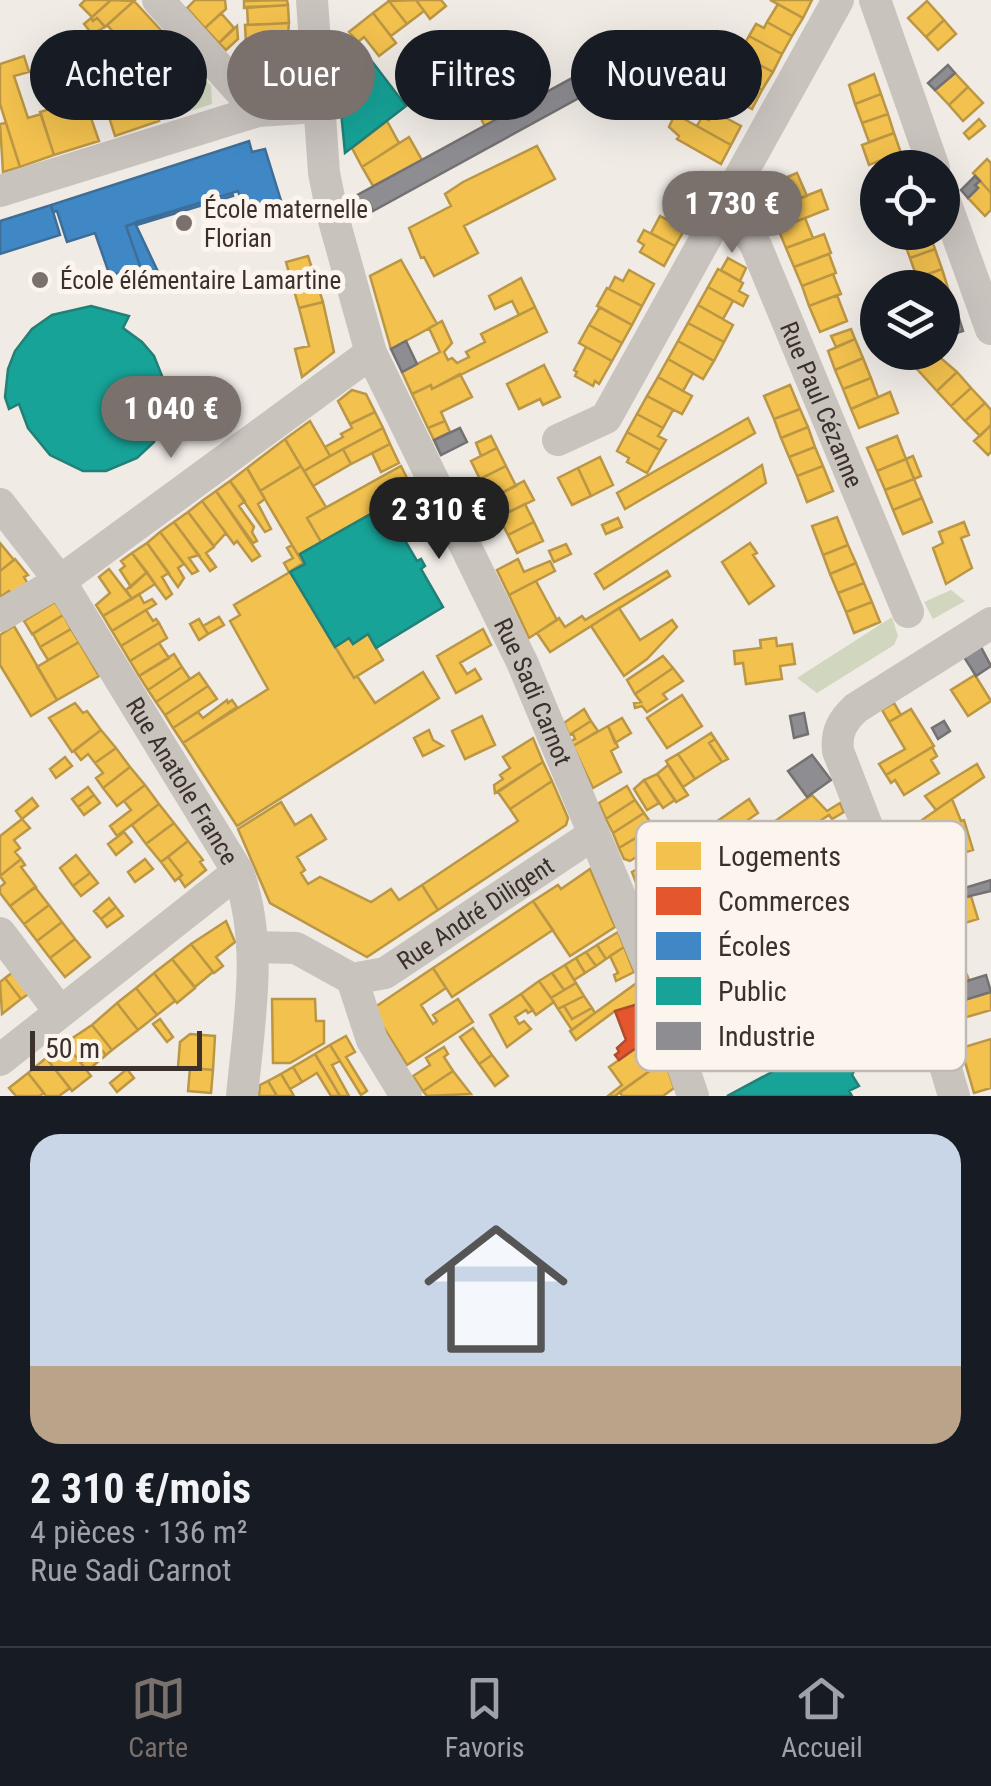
<!DOCTYPE html>
<html lang="fr">
<meta charset="utf-8">
<style>
:root{--surface:#171b24;--page:#242831;--text:#f1f3f6;--muted:#9ea1a6;--line:#363941;--accent:#7a716c}
body{margin:0;font-family:"Roboto Condensed",sans-serif;background:var(--page);color:var(--text);height:100vh;display:flex;flex-direction:column;font-size:38px;white-space:nowrap}
*{box-sizing:border-box;margin:0}
p{font-size:32px;color:var(--muted)}
.icon{flex:none;width:55px;height:55px;fill:none;stroke:currentColor;stroke-width:2;stroke-linecap:round;stroke-linejoin:round}
.map{position:relative;height:1096px;overflow:hidden}
.side{display:flex;flex-direction:column;background:var(--surface);flex:1}
.side>*{flex:none}
.hud{position:absolute;left:30px;top:30px;width:932px;height:90px;display:flex;gap:20px}
.controls{position:absolute;left:860px;top:150px;display:grid;gap:20px}
.controls a{display:grid;place-items:center;width:100px;height:100px;border-radius:50%;background:var(--surface);box-shadow:0 10px 40px #0002;font-size:50px}
.scale{position:absolute;left:30px;bottom:25px;width:172px;box-sizing:border-box;padding-left:10px;border:5px solid #3b302b;border-top:0;font-size:28px;line-height:35px;white-space:nowrap;color:#3b302b;-webkit-text-stroke:8px #fbf5ee;paint-order:stroke}
.price{position:absolute;translate:-50% -85px;padding:0 22px;border-radius:35px;background:var(--accent);color:#fff;font-size:32px;line-height:65px;filter:drop-shadow(0 2px 5px #0008)}
.price::after{content:'';position:absolute;left:50%;top:60px;width:30px;height:22px;margin-left:-15px;background:inherit;clip-path:polygon(0 0,100% 0,50% 100%)}
.price.on{background:#222;color:#fff}
ul{padding:0;list-style:none}
li{display:grid;align-content:center;gap:20px;height:530px;padding:0 30px}
li span{display:grid;place-items:center;height:310px;border-radius:30px;color:#555}
li>.icon{margin-inline-start:auto}
span .icon{width:180px;height:180px;fill:#fffc;stroke-width:1}
li b{font-size:42px}
.chip{padding:0 35px;border-radius:45px;background:var(--surface);box-shadow:0 10px 40px #0002;font-size:35px;line-height:90px}
.chip.on{background:var(--accent);color:#fff}
.dock{display:flex;justify-content:space-around;align-items:center;height:140px;border-top:2px solid var(--line);background:var(--surface);font-size:28px;color:var(--muted)}
.dock a{display:grid;justify-items:center;gap:5px}
.dock .on{color:var(--accent)}
.map>svg:first-child{display:block}
.green{fill:#d1d6bf}
.homes{fill:#f2c14e;stroke:#bb9644;stroke-width:2.5}
.shops{fill:#e4572e;stroke:#b14b2d;stroke-width:2.5}
.schools{fill:#3f88c5;stroke:#3e6e97;stroke-width:2.5}
.public{fill:#17a398;stroke:#228077;stroke-width:2.5}
.industry{fill:#8d8d92;stroke:#747173;stroke-width:2.5}
.lines{fill:none;stroke-linecap:round;stroke-linejoin:round}
.minor{stroke:#c9c3be;stroke-width:32}
.poi-dot{fill:#7a716c;stroke:#fbf5ee;stroke-width:4}
.labels{text-anchor:middle;stroke-width:10;stroke-linejoin:round;paint-order:stroke}
.poi-label{font-size:25px;fill:#3b302b;stroke:#fbf5ee;text-anchor:start}
.street-label{font-size:25px;fill:#3b302b;stroke:#fbf5ee}
.key{fill:#fbf5ee;stroke:#c1bab4;stroke-width:2.5}
.key-label{font-size:28px;fill:#3b302b}
</style>
<div class="map">
<svg width="991" height="1096" viewBox="0 0 991 1096">
<rect width="100%" height="100%" fill="#f0ebe5"/>
<path class="green" d="M170,40L211,86L212,104L159,121L143,64Z
M292,63L285,77C265,86 253,84 240,67Z
M951,590L965,601L933,619L924,602Z
M892,617L898,636L894,645L817,693L797,678Z"/>
<path class="homes" d="M85,0H111L92,17L80,5Z
M111,0L134,1L105,27L97,18L93,21L91,18Z
M195,0H225L226,9L205,28L187,8Z
M287,0L288,5L244,8V1Z
M416,0H441L446,6L430,19Z
M416,0L424,11L407,24L389,1Z
M770,0H812L803,18Z
M134,1L170,40L143,64L107,25Z
M389,1L407,24L391,36L373,13Z
M927,1L944,20L926,37L908,18Z
M778,4L803,18L792,36L767,22Z
M288,5L289,23L248,25L247,7Z
M221,13L234,28L219,43L205,28Z
M373,13L396,43L379,56L364,37L358,42L349,32Z
M91,18L93,21L97,18L105,27L92,34L84,24Z
M944,20L956,34L938,50L926,37Z
M767,22L792,36L782,54L749,36L756,24L764,28Z
M289,23L286,57L273,58L272,42L246,44L245,25Z
M237,26L238,39L226,50L219,43Z
M749,36L782,54L773,72L739,54Z
M76,39L82,55L71,59L66,43Z
M24,56L29,72L14,76L28,118L41,114L54,155L20,167L0,104V64Z
M747,58L773,72L762,90L737,76Z
M724,69L762,90L752,109L713,88Z
M955,73L968,87L949,105L935,90Z
M874,74L881,94L855,104L849,85Z
M145,78L159,121L115,136L101,92Z
M968,87L983,103L963,121L949,105Z
M881,94L888,114L862,123L855,104Z
M84,98L99,141L54,155L40,112Z
M497,104L502,116L485,126L482,121L484,111Z
M713,111L741,126L731,145L697,126L702,117L709,120Z
M675,114L731,145L721,164L677,139L679,136L669,127Z
M888,114L894,133L869,142L862,123Z
M979,119L985,126L969,139L964,133Z
M387,121L399,143L362,167L352,148Z
M6,123L20,167L3,172L0,124Z
M894,133L901,153L869,165L862,145Z
M409,137L422,160L373,186L362,167Z
M537,146L555,179L464,226L478,253L434,276L424,257L421,258L409,228L451,206L445,194L463,182Z
M901,153L906,168H878L876,162Z
M987,159L991,163V193L973,173Z
M703,172L717,179L711,191L691,183Z
M797,173L807,196L780,206L771,184Z
M980,181L991,193V210L985,216L968,198L978,188L975,185Z
M821,190L828,209L788,225L780,206Z
M660,216L685,229L675,246L651,233Z
M805,218L813,238L786,248L778,229Z
M644,230L675,246L664,266L640,252L644,245L638,241Z
M921,232H929L935,249L910,258L903,239Z
M824,234L831,253L794,267L786,248Z
M935,249L942,269L917,278L910,258Z
M829,254L836,273L802,286L794,267Z
M308,256L323,302L299,308L286,262Z
M728,258L746,268L740,281L721,270Z
M401,260L437,324L391,349L370,276Z
M718,269L743,283L739,291L748,296L743,306L708,287Z
M942,269L948,288H920L917,278Z
M629,270L654,284L642,306L609,289L615,277L623,281Z
M833,274L841,294L809,306L802,286Z
M521,278L535,307L519,315L512,301L495,309L489,296Z
M708,287L733,301L723,319L698,305Z
M607,288L642,306L632,325L597,306Z
M948,288L955,309L942,313V290Z
M837,295L847,321L820,332L809,306Z
M323,302L334,352L302,377L295,349L309,346L299,308Z
M698,305L733,325L724,342L688,323Z
M535,307L547,332L432,389L431,385L412,394L402,372L440,352L429,328L442,321L452,343L444,352L448,360L452,358L457,363L469,357L466,352L485,342L481,334Z
M600,307L632,325L622,343L589,325Z
M688,323L724,342L714,361L678,341Z
M589,325L622,343L612,361L579,343Z
M851,329L855,339L836,347L831,336Z
M855,339L863,358L835,370L828,351Z
M678,341L714,361L703,379L668,359Z
M586,347L612,361L599,384L595,381L593,386L575,376L577,372L574,370Z
M935,353L957,372L937,391L917,369Z
M863,358L871,378L843,389L835,370Z
M668,359L693,373L683,391L658,377Z
M544,365L560,397L543,405L540,399L519,409L507,384Z
M957,372L971,388L951,406L937,391Z
M460,374L472,397L441,412L445,421L428,428L412,394L431,385L432,389Z
M658,377L692,396L682,414L647,396Z
M871,378L878,397L851,409L843,389Z
M790,385L800,409L774,419L764,396Z
M971,388L985,403L965,421L951,406Z
M352,390L366,394L375,412L350,424L338,401Z
M890,392L898,413L859,428L851,409Z
M647,396L673,410L663,428L637,414Z
M985,403L991,410V425L980,436L965,421Z
M800,409L808,427L781,438L774,419Z
M375,412L383,428L330,456L325,447L343,437L341,434L352,428L350,424Z
M637,414L663,428L658,436L666,440L660,450L627,432Z
M748,418L755,433L625,509L617,493Z
M310,421L330,456L304,471L285,439Z
M445,421L450,432L434,440L428,428Z
M991,425V452L988,455L974,441Z
M808,427L815,447L789,457L781,438Z
M383,428L390,444L351,464L343,449Z
M627,432L660,450L647,473L627,462L629,458L617,451Z
M491,436L497,448L481,456L476,443Z
M897,436L906,459L877,471L867,448Z
M285,439L301,466L260,491L247,468Z
M390,444L399,463L381,472L372,453Z
M815,447L823,466L797,476L789,457Z
M497,448L506,466L480,479L471,461Z
M343,449L351,464L313,486L304,471Z
M913,456L921,476L914,479L906,459Z
M600,457L613,485L591,496L578,468Z
M906,459L914,479L885,490L877,471Z
M762,465L766,483L604,589L595,574Z
M301,466L326,507L307,518L321,542L298,555L260,491Z
M401,466L413,490L321,542L307,518Z
M506,466L516,486L490,499L480,479Z
M823,466L833,491L807,502L797,476Z
M247,468L265,499L258,504L271,529L265,532L230,481Z
M578,468L591,496L572,505L558,478Z
M914,479L922,498L893,510L885,490Z
M230,481L245,501L239,506L254,527L252,532L257,541L253,543L216,491Z
M524,481L534,500L499,517L490,499Z
M216,491L260,556L252,561L237,541L234,544L202,501Z
M922,498L932,522L903,534L893,510Z
M202,501L226,533L214,546L188,512Z
M525,504L534,522L508,535L499,517Z
M188,512L214,547L206,553L216,567L210,571L174,522Z
M837,517L848,545L823,555L812,526Z
M618,518L622,527L606,534L602,525Z
M174,522L199,555L189,558L198,571L192,574L160,532Z
M534,522L543,541L517,553L508,535Z
M964,522L969,535L961,538L972,568L946,584L933,548L943,543L939,532Z
M160,532L184,564L178,568L184,578L178,587L147,543Z
M0,543L14,560L0,571Z
M147,543L169,573L162,577L172,594L166,599L132,553Z
M750,543L757,553L753,555L774,586L749,604L722,562Z
M566,544L571,554L554,562L549,551Z
M292,545L303,563L289,572L284,563L293,558L287,548Z
M848,545L856,563L830,574L823,555Z
M132,553L147,572L131,587L120,570L125,566L121,561Z
M15,559L28,575L24,577L28,584L12,595L9,591L0,597V571Z
M518,559L524,572L550,561L555,571L509,595L497,570Z
M856,563L864,583L838,593L830,574Z
M109,569L132,599L103,616L96,605L110,593L99,577Z
M667,571L670,576L550,652L537,633L559,618L565,627L582,616L585,620Z
M147,572L155,584L132,599L126,590Z
M290,572L354,678L357,676L375,703L423,672L439,698L237,826L183,743L268,689L230,621L240,615L234,605Z
M536,581L557,620L529,638L509,595Z
M864,583L872,602L846,612L838,593Z
M139,594L144,603L152,599L156,604L112,631L103,616Z
M55,602L63,615L32,634L24,621Z
M872,602L880,622L854,633L846,612Z
M619,608L640,640L672,620L677,627L647,659L624,676L591,626Z
M146,610L153,621L156,619L159,623L121,646L112,631Z
M63,615L71,629L40,647L33,634Z
M219,617L224,625L208,634L203,626Z
M199,619L208,634L199,640L190,624Z
M159,623L167,638L130,661L121,646Z
M14,626L57,700L31,716L0,665V635Z
M71,629L79,642L48,660L40,647Z
M483,629L491,645L460,663L467,674L475,669L481,679L456,693L437,656Z
M368,634L383,660L354,678L335,647L349,638L353,644Z
M776,638L777,646L792,644L795,664L780,666L782,679L746,684L743,663L735,664L734,651L761,648L760,640Z
M79,642L99,676L57,700L37,667Z
M159,643L169,658L139,676L130,661Z
M174,654L182,667L148,690L139,676Z
M663,656L673,668L635,694L627,680Z
M182,667L190,679L156,702L148,690Z
M673,668L683,681L663,694L667,699L647,712L642,706L635,708L634,703L641,702L635,694Z
M199,673L208,686L165,715L156,702Z
M975,675L991,701L968,716L951,690Z
M208,686L217,699L173,728L165,715Z
M682,695L702,726L667,748L647,718Z
M227,700L228,703L232,700L237,707L183,743L173,728L198,712L203,718Z
M75,703L83,713L87,711L101,730L72,752L49,718Z
M894,703L901,715L889,722L882,710Z
M584,709L591,721L569,735L564,723Z
M911,709L934,746L886,775L879,764L905,749L889,722Z
M482,716L495,745L465,759L452,731Z
M622,718L631,733L615,743L608,726Z
M591,721L598,731L573,746L571,741L575,739L573,734L569,735Z
M608,726L618,747L611,751L621,772L593,788L573,746Z
M101,730L116,748L95,763L88,754L81,760L74,751Z
M429,730L433,740L443,746L423,756L414,738Z
M711,733L715,739L709,743L722,762L695,779L678,754Z
M533,738L543,762L495,793L494,785L503,779L500,775L510,768L503,757Z
M715,739L728,759L722,762L709,743Z
M932,747L937,756L931,760L939,773L904,795L895,780L891,783L886,775Z
M116,748L130,767L103,788L96,778L103,773L95,763Z
M678,754L695,779L683,787L666,761Z
M65,757L72,766L56,778L50,769Z
M543,762L552,781L510,809L498,792Z
M977,764L984,777L936,810L925,796Z
M668,765L688,795L676,802L657,774Z
M130,767L145,785L117,806L103,788Z
M657,774L675,800L663,808L644,780Z
M644,780L659,803L647,810L634,789Z
M552,781L568,818L566,825L438,910L422,885L518,821L510,809Z
M145,785L159,804L117,836L110,826L131,810L124,801Z
M627,786L635,800L606,819L599,803Z
M88,787L94,795L78,807L72,799Z
M94,795L100,803L84,815L78,807Z
M812,795L827,811L840,803L844,812L832,819L829,815L799,835L793,825L778,835L771,824Z
M32,798L38,806L22,819L16,811Z
M749,799L758,813L699,854L690,840Z
M952,799L961,821L964,820L973,850L923,865L915,837L925,834L922,820Z
M635,800L644,813L613,833L606,819Z
M281,802L295,825L311,815L326,839L297,857L305,870L301,873L308,884L320,877L371,902L391,889L399,900L422,885L438,910L367,957L270,903L238,829Z
M159,804L174,823L146,844L132,825Z
M644,813L654,827L619,848L613,833Z
M22,819L30,828L14,840L20,848L15,852L21,859L0,876V836Z
M174,823L188,841L161,862L146,844Z
M654,827L662,841L630,861L624,859L619,848Z
M124,832L132,842L116,855L108,844Z
M188,841L203,860L200,862L206,870L185,887L179,878L182,875L168,857Z
M76,855L90,873L73,886L60,868Z
M660,856L676,887L644,903L632,872Z
M168,857L182,875L175,881L161,862Z
M21,859L25,865L21,867L36,887L10,906L0,893V887L5,883L0,876Z
M145,859L153,869L135,882L128,872Z
M590,869L615,927L570,956L533,901L558,885L561,889Z
M90,873L98,883L81,896L73,886Z
M35,887L49,905L24,924L10,906Z
M971,896L978,919L949,928L943,905Z
M109,898L116,907L101,919L94,911Z
M533,901L553,930L452,997L433,968Z
M49,905L62,922L37,941L24,924Z
M116,907L123,916L107,927L101,919Z
M226,921L235,942L216,957L223,966L214,973L191,944Z
M62,922L75,939L50,958L37,941Z
M618,932L624,947L606,959L597,945Z
M75,939L90,957L65,977L50,958Z
M191,944L213,972L195,987L172,959Z
M597,945L606,959L596,966L586,952Z
M624,947L634,972L616,981L614,975L618,973L610,956Z
M586,952L596,966L585,973L576,958Z
M576,958L585,973L574,980L565,965Z
M172,959L195,988L177,1003L154,973Z
M958,961L963,977L967,975L969,980L944,988L937,967Z
M565,965L576,983L564,990L552,973Z
M433,968L446,988L421,1005L433,1024L437,1021L433,1015L458,999L473,1022L407,1065L377,1017L375,1007Z
M13,972L30,993L21,999L5,978Z
M154,973L175,1001L157,1015L136,988Z
M552,973L564,990L551,998L539,981Z
M5,978L21,999L2,1014L0,982Z
M539,981L554,1002L536,1015L521,994Z
M638,982L645,1002L615,1011L576,1040L570,1031Z
M576,983L584,996L558,1009L551,998Z
M136,988L157,1015L138,1030L117,1003Z
M991,992V1010L953,1021L948,1005Z
M521,994L533,1010L528,1013L526,1010L515,1017L519,1024L524,1021L531,1029L507,1047L490,1015Z
M584,996L592,1008L572,1019L564,1006Z
M272,999H315L316,1021H324V1043L290,1063H273Z
M117,1003L138,1030L112,1050L92,1025Z
M564,1006L572,1019L592,1008L595,1013L572,1030L558,1009Z
M160,1019L173,1037L167,1042L153,1024Z
M92,1025L112,1050L106,1055L100,1048L81,1063L65,1043Z
M473,1028L492,1055L479,1064L460,1037Z
M657,1033L665,1060L615,1096H608L622,1085L609,1067Z
M190,1034L215,1036L213,1070L178,1067L180,1042Z
M346,1036L355,1052L346,1057L367,1091L361,1095L330,1045Z
M991,1039V1088L974,1093L961,1048Z
M65,1043L91,1076L72,1091L46,1058Z
M330,1045L340,1061L332,1065L349,1096H340L315,1054Z
M444,1047L448,1054L444,1057L453,1071L423,1091L413,1076L430,1065L426,1058Z
M100,1048L106,1055L87,1071L81,1063Z
M315,1054L340,1096H331L317,1073L302,1082L293,1067Z
M492,1055L508,1076L495,1086L479,1064Z
M46,1058L70,1088L59,1096H46L28,1073Z
M665,1060L674,1088L663,1096H622L620,1092Z
M293,1067L302,1082L290,1089L281,1074Z
M190,1068L213,1070L211,1093L188,1091Z
M127,1069L134,1078L117,1092L110,1083Z
M453,1071L471,1094L427,1096L423,1091Z
M28,1073L44,1093L40,1096H16L9,1088Z
M281,1074L290,1089L294,1096H277L268,1081Z
M268,1081L277,1096H259L260,1085Z"/>
<path class="shops" d="M645,1002L657,1033L619,1060L615,1055L619,1052L617,1048L626,1040L615,1011Z"/>
<path class="schools" d="M249,141L252,152L265,149L282,204L246,215L238,191L126,226L140,266L110,276L95,233L67,242L57,211L53,212L51,205Z
M232,193L233,196L137,225L136,222Z
M51,205L60,235L0,254V221Z
M135,223L160,276L128,287L123,271L140,266L126,226Z"/>
<path class="public" d="M364,51L406,106L345,153L339,91L365,81Z
M91,306L129,316L123,328L142,342L154,356L166,386L167,409L154,442L137,458L106,471H83L50,455L28,428L19,404L9,409L5,397L8,369L15,351L32,329L52,315Z
M413,490L423,512L397,527L417,561L421,559L425,566L421,569L443,607L376,648L368,634L353,644L349,638L335,647L290,572L305,564L300,554Z
M815,1049L822,1051L827,1060L838,1052L852,1057L857,1065L852,1075L859,1086L849,1091L852,1096H727Z"/>
<path class="industry" d="M620,52L630,70L373,211L370,204L357,211L350,199Z
M948,65L955,73L935,90L928,83Z
M975,176L980,181L975,185L978,188L968,198L961,190Z
M959,318L963,331L942,338V324Z
M406,341L417,364L402,372L391,349Z
M460,428L467,442L441,455L434,440Z
M981,647L991,666L976,676L964,657Z
M804,713L808,734L794,738L790,716Z
M944,721L950,731L938,739L932,728Z
M812,755L831,780L807,797L788,771Z
M991,880V891L957,899L954,891Z
M986,975L991,992L948,1005L944,988Z"/>
<g class="lines">
<g class="minor">
<path d="M158,0L258,111L317,107"/>
<path id="s1" d="M312,0L324,173L333,217L371,353L522,662L650,968L693,1096"/>
<path d="M875,0L934,168"/>
<path d="M0,191L258,111"/>
<path d="M942,193L991,329"/>
<path id="s2" d="M725,203L738,216L756,246L908,612"/>
<path d="M558,440L606,418L838,0"/>
<path id="s3" d="M0,504L60,581L238,872C264,945 249,1021 242,1096"/>
<path d="M0,616L60,581L371,353"/>
<path d="M0,933L60,1012"/>
<path id="s4" d="M254,947L296,948L352,979L385,973L594,834"/>
<path d="M352,979L372,1040L406,1096"/>
<path d="M0,1060L238,872"/>
<path d="M954,1096L898,906L838,751C836,732 842,721 856,708L991,623"/>
</g>
</g>
<g class="poi-dot">
<circle cx="184" cy="223" r="10"/>
<circle cx="40" cy="280" r="10"/>
</g>
<g class="labels">
<g class="poi-label">
<text x="204" y="218">École maternelle<tspan x="204" dy="29">Florian</tspan></text>
<text x="60" y="289">École élémentaire Lamartine</text>
</g>
<g class="street-label">
<text dy="9" stroke="none"><textPath href="#s2" startOffset="225">Rue Paul Cézanne</textPath></text>
<text dy="9" stroke="none"><textPath href="#s1" startOffset="735">Rue Sadi Carnot</textPath></text>
<text dy="9" stroke="none"><textPath href="#s3" startOffset="332">Rue Anatole France</textPath></text>
<text dy="9" stroke="none"><textPath href="#s4" startOffset="248">Rue André Diligent</textPath></text>
</g>
</g>
<rect x="636" y="821" width="330" height="250" rx="15" class="key"/>
<rect x="656" y="842" width="45" height="28" fill="#f2c14e"/>
<rect x="656" y="887" width="45" height="28" fill="#e4572e"/>
<rect x="656" y="932" width="45" height="28" fill="#3f88c5"/>
<rect x="656" y="977" width="45" height="28" fill="#17a398"/>
<rect x="656" y="1022" width="45" height="28" fill="#8d8d92"/>
<g class="key-label">
<text x="718" y="866">Logements</text>
<text x="718" y="911">Commerces</text>
<text x="718" y="956">Écoles</text>
<text x="718" y="1001">Public</text>
<text x="718" y="1046">Industrie</text>
</g>
</svg>
<div class="controls">
<a><svg class="icon" aria-label="locate" viewBox="0 0 24 24"><circle cx="12" cy="12" r="6"/><path d="M12 2v4M12 18v4M2 12h4M18 12h4"/></svg></a>
<a><svg class="icon" aria-label="layers" viewBox="0 0 24 24"><path d="M12 4l9 5-9 5-9-5zM3 14l9 5 9-5"/></svg></a>
</div>
<div class="scale">50 m</div>
<b class="price" style="left:732px;top:256px">1 730 €</b>
<b class="price" style="left:171px;top:461px">1 040 €</b>
<b class="price on" style="left:439px;top:562px">2 310 €</b>
<div class="hud">
<a class="chip">Acheter</a>
<a class="chip on">Louer</a>
<a class="chip">Filtres</a>
<a class="chip">Nouveau</a>
</div>
</div>
<section class="side">
<ul>
<li><span style="background:linear-gradient(#c9d6e8 75%,#b9a48a 0)"><svg class="icon" aria-label="home" viewBox="0 0 24 24"><path d="M3 11l9-7 9 7M6 9v11h12V9"/></svg></span><div><b>2 310 €/mois</b><p>4 pièces · 136 m²</p><p>Rue Sadi Carnot</p></div></li>
</ul>
</section>
<nav class="dock">
<a class="on"><svg class="icon" aria-label="map" viewBox="0 0 24 24"><path d="M3 6l6-2 6 2 6-2v14l-6 2-6-2-6 2zM9 4v14M15 6v14"/></svg>Carte</a>
<a><svg class="icon" aria-label="saved" viewBox="0 0 24 24"><path d="M7 4h10v16l-5-4-5 4z"/></svg>Favoris</a>
<a><svg class="icon" aria-label="home" viewBox="0 0 24 24"><path d="M3 11l9-7 9 7M6 9v11h12V9"/></svg>Accueil</a>
</nav>
